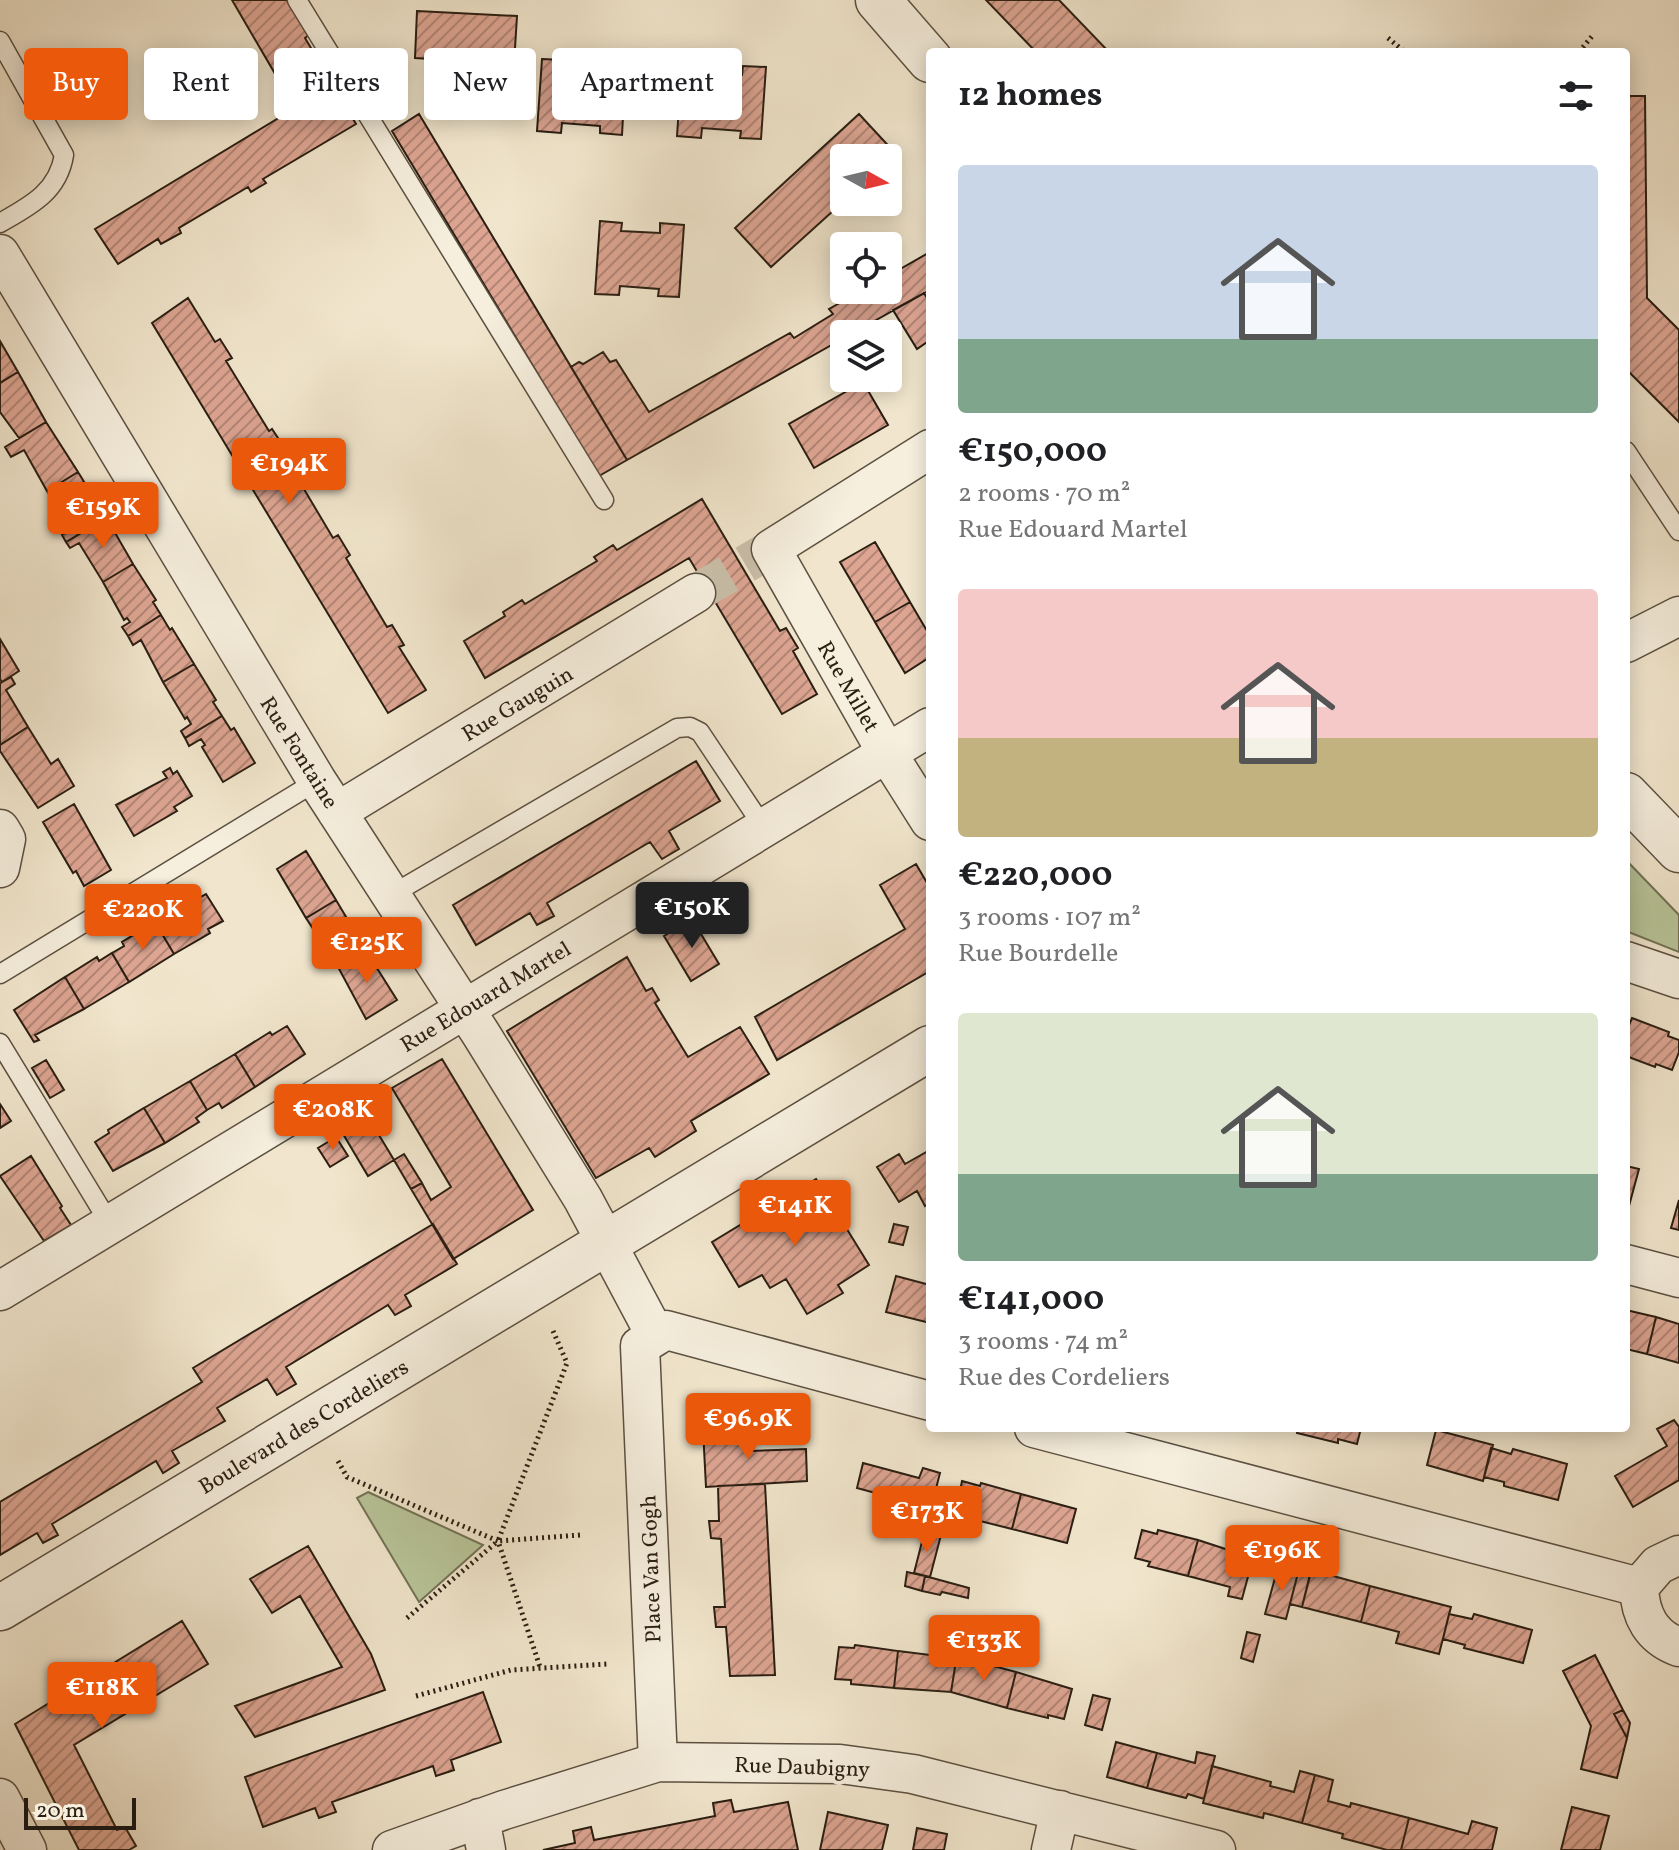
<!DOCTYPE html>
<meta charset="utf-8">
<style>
:root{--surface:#fff;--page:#f6f6f6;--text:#202124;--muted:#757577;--accent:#ea580c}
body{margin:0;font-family:Vollkorn,serif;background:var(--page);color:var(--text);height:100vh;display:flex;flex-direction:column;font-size:30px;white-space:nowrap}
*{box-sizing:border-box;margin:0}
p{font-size:26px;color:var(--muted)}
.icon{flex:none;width:44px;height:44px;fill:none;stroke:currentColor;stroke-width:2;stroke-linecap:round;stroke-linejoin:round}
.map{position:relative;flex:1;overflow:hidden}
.sheet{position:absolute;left:926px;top:48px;width:704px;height:1384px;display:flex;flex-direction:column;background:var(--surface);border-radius:8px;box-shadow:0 4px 20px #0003}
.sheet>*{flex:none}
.banner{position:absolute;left:24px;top:48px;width:760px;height:72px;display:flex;gap:16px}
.needle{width:52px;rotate:98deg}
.buttons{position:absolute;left:830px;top:144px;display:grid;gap:16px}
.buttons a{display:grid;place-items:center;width:72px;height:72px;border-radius:8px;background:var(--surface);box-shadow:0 4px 20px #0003;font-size:40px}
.scale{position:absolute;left:24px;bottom:20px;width:112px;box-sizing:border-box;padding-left:8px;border:4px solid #2a1e12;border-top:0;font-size:22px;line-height:28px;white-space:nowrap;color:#2a1e12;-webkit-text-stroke:6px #f6efde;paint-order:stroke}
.price{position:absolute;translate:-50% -68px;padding:0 18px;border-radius:8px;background:var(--accent);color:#fff;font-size:26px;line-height:52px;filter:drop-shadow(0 2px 4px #0008)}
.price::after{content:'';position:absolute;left:50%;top:48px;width:24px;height:18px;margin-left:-12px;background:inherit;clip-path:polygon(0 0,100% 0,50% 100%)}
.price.on{background:#222;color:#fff}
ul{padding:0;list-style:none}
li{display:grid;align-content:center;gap:16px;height:424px;padding:0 32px}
li span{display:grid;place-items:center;height:248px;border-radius:8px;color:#555}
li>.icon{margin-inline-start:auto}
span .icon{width:144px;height:144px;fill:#fffc;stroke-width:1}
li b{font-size:34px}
h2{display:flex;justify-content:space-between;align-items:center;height:96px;padding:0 32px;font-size:34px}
.tag{padding:0 28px;border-radius:8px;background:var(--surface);box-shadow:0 4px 20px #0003;font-size:28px;line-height:72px}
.tag.on{background:var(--accent);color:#fff}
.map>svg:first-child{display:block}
.green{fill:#b8c599;stroke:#717256;stroke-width:2}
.building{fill:url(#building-hatch);stroke:#2a1e12;stroke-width:2}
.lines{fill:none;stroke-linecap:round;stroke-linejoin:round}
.minor-tunnel{stroke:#c9bea8;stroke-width:38;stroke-dasharray:38 19;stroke-linecap:butt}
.service-casing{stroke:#5c5041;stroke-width:21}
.minor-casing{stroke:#5c5041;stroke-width:41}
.tertiary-casing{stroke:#5c5041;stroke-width:47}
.path{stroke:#2a1e12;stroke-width:5;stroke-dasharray:2 4;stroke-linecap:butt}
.service{stroke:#f6efde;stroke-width:18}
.minor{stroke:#f6efde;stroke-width:38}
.tertiary{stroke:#f6efde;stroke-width:44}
.labels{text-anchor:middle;stroke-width:8;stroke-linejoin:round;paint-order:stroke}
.street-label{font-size:22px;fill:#2a1e12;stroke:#f6efde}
</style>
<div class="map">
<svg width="1679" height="1850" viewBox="0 0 1679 1850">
<defs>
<pattern id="building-hatch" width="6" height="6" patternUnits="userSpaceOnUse" patternTransform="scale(2)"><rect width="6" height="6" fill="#dda592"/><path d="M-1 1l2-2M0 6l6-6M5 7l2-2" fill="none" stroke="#b38676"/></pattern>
</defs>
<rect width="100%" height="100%" fill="#f1e6cd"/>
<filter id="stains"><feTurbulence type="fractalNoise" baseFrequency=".0025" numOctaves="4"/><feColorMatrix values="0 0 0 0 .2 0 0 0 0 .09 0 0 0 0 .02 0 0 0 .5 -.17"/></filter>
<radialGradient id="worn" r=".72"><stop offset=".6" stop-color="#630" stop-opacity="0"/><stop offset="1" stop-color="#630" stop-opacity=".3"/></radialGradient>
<path class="green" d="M1626,860L1679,915V952L1626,931Z
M368,1492L483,1545L419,1602L357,1498Z"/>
<path class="building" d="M232,0H288L309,35L305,38L356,124L263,179L266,183L251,192L248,187L179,228L181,233L161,244L158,239L118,264L95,229L295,108Z
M986,0H1059L1109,52H1036Z
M417,11L517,16L514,64L415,58Z
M542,59L563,60V68L602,71L603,61L626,62L622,135L600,133V126L562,123L561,133L537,131Z
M682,63L704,65L703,73L742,75L743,66L766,67L761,139L740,138L741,131L702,128L701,138L677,136Z
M1626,96H1645L1647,298L1679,330V422L1626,369Z
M419,114L627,460L599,476L392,131Z
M859,114L896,154L888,161V158H844V201L771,267L735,228Z
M600,221L622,223L621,231L660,233V223L684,225L679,297L658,296L659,289L620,286L619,295L595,294Z
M930,252V290L851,334H844V338L627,460L571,367L579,362L583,364L603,352L610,362L616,360L649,412L790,333L794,338L833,314L829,309L863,290H888V276Z
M924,293L930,303L928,313L930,340L917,349L893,310Z
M188,298L215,342L220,339L232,358L226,361L269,431L272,429L286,450L282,452L333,538L338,535L350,555L346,558L387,627L392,625L404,645L399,647L426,690L388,713L152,323Z
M0,341L18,372L0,383Z
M18,372L46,422L19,438L0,412V383Z
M863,382L888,425L814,468L789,424Z
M46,422L78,472L47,491L24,450L11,457L5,447Z
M78,472L99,506L96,508L103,520L66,542L62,535L71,530L47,491Z
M702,499L780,631L786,628L798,648L793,651L817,694L782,714L689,558L485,678L464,641L505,616L503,612L522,600L525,604L597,561L594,557L613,545L617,550Z
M103,520L110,533L114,531L133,564L103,582L79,543L70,548L66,542Z
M875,542L910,602L875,622L840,562Z
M133,564L156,600L153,602L161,615L128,636L122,627L130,622L127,618L124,620L103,582Z
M910,602L930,636V657L905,673L875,622Z
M161,615L170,630L172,628L194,664L163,682L141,640L133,645L128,636Z
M0,639L19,671L2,682L0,679Z
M194,664L216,700L213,702L222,716L185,738L181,731L191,724L187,717L185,719L163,682Z
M11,677L15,684L6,690L28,727L0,745V683Z
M222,716L231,730L234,728L255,763L223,782L202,747L205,745L201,739L189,746L185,738Z
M28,727L51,764L58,759L74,786L38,808L0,751V745Z
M696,761L720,801L669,831L679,849L662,859L650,842L547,903L554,916L537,925L530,913L476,945L453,905Z
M170,768L173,774L177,771L192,796L174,807L177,811L134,836L116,805L167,778L163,772Z
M74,804L111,870L84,886L76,871L73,873L43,822Z
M306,851L336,900L306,918L277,869Z
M916,864L930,888V971L777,1060L755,1017L905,929L880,885Z
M206,894L223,921L208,929L210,933L174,954L155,922Z
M336,900L358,937L356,938L364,952L338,967L306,918Z
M692,919L719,964L691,981L664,936Z
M155,922L174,954L129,982L112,953L124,946L122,942Z
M364,952L373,966L375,965L397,1000L366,1019L338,967Z
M112,953L129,982L84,1009L65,977L97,957L99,961Z
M627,957L646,991L652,988L659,1000L655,1003L688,1057L740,1027L769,1074L691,1121L696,1131L655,1157L649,1148L596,1178L507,1031Z
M65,977L84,1009L35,1035L39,1040L34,1042L14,1010Z
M1632,1018L1669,1032L1668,1036L1679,1040V1052L1672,1070L1656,1064L1655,1067L1626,1056V1033Z
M287,1026L305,1054L255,1087L235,1054L270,1032L272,1035Z
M235,1054L255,1087L222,1108L219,1103L207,1110L190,1081Z
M442,1059L533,1210L453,1259L411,1189L422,1183L431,1200L451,1187L392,1088Z
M46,1060L64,1090L50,1098L32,1068Z
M190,1081L207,1110L196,1118L199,1122L165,1143L144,1108Z
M0,1104L11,1121L0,1128Z
M362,1107L394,1160L368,1176L336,1122Z
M144,1108L165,1143L113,1171L95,1142L109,1133L108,1130Z
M336,1137L348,1156L330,1167L318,1148Z
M930,1150V1203L925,1206L917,1191L899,1202L877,1167L899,1154L905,1164Z
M404,1154L422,1183L411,1189L394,1160Z
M31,1156L62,1206L60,1208L71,1225L44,1241L0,1176Z
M1626,1166L1639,1169L1626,1217Z
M816,1179L869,1265L838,1285L843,1293L807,1314L786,1279L770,1288L762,1275L739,1287L712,1242Z
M1679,1200V1230L1671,1228Z
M433,1224L457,1264L405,1295L411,1306L395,1315L388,1305L286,1367L296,1384L277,1395L267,1379L217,1408L225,1421L172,1451L179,1463L163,1473L156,1461L52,1524L58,1535L43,1543L37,1533L0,1555V1502L202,1382L193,1368Z
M894,1224L908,1227L903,1245L889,1242Z
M896,1276L930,1285V1323L886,1312Z
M1626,1310L1656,1317L1647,1354L1626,1349Z
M1656,1317L1679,1324V1363L1647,1354Z
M1674,1420L1679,1427V1480L1633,1507L1615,1476L1667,1446L1657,1429Z
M746,1427L748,1451L806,1449L807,1481L706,1487L703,1429Z
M1298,1428H1361L1357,1444L1338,1439V1443L1297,1433Z
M1436,1430L1493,1445L1483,1481L1427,1465Z
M1491,1448L1511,1454L1513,1449L1567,1464L1558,1500L1504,1486V1482L1484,1477Z
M863,1463L919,1478L923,1468L940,1473L931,1508L857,1488Z
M962,1481L980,1486L981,1483L1021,1494L1012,1529L972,1519L970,1526L954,1521Z
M765,1484L775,1675L730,1676L726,1627H716L714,1607H725L721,1539L711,1538L709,1521H719L718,1486Z
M1021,1494L1076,1509L1067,1543L1012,1529Z
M925,1530L941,1535L930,1577L914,1573Z
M1142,1530L1157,1534L1158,1530L1198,1540L1188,1576L1148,1566L1150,1562L1135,1558Z
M1198,1540L1253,1558L1242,1599L1228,1596L1230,1587L1188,1576Z
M308,1546L371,1654L385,1690L255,1737L235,1706L342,1667L300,1596L272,1613L250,1579Z
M1278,1567L1298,1573L1286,1619L1265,1614Z
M1311,1570L1370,1586L1361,1622L1302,1607Z
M907,1572L925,1576L922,1591L905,1586Z
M1298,1573L1310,1576L1302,1607L1290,1604Z
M925,1576L969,1588L968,1598L942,1592L940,1595L922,1591Z
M1370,1586L1451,1607L1439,1654L1396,1643L1399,1632L1361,1622Z
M1449,1614L1472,1619L1474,1614L1532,1630L1523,1663L1464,1648L1465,1645L1443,1639Z
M182,1621L208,1664L74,1745L117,1830L125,1827L136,1846L129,1850H79L15,1724Z
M1247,1632L1260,1635L1253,1662L1241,1658Z
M855,1645L898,1651L894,1688L851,1684V1680L835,1679L839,1647L854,1648Z
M898,1651L939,1656L938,1659L956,1661L951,1692L894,1688Z
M1595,1655L1623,1710L1614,1714L1627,1738L1617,1778L1581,1769L1591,1726L1563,1671Z
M956,1661L974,1665L975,1661L1016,1672L1007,1708L951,1692Z
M1016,1672L1072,1689L1064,1719L1048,1715V1718L1007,1708Z
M483,1692L501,1742L451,1760L454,1770L436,1776L433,1766L332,1802L336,1812L319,1818L315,1808L263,1827L245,1777Z
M1093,1695L1110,1699L1102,1730L1085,1725Z
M1623,1710L1630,1723L1627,1738L1614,1714Z
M1116,1742L1157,1753L1147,1788L1107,1777Z
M1197,1752L1215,1756L1204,1799L1188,1794L1186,1798L1147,1788L1157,1753L1195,1763Z
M1212,1766L1271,1782L1270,1786L1294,1792L1300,1771L1315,1775L1302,1823L1264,1813L1263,1818L1203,1803Z
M1315,1775L1333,1780L1328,1801L1350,1807L1351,1803L1409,1818L1401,1850H1387L1342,1838L1343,1834L1302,1823Z
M731,1800L734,1812L788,1802L798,1850H543L575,1843L573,1831L591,1827L594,1840L715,1816L713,1803Z
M1572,1807L1609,1816L1600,1850H1561Z
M828,1812L888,1825L882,1850H820Z
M1409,1818L1468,1834L1472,1821L1497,1828L1492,1850H1401Z
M917,1828L947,1834L944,1850H913Z"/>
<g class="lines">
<path class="minor-tunnel" d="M696,593L771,549"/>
<g class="service-casing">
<path id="service" d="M297,0L604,500
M0,41L64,155C58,192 30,206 0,223
M1626,451L1679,531
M391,895L677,728L690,727L700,732L764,828
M0,974L317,781
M0,1043L110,1224"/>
</g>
<g class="minor-casing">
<path id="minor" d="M0,254L317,781L481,1034L583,1199L656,1336L666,1330L930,1401
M930,449L771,549L887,753L930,821
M1626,643L1679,616
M337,812L696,593
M0,829L6,839L0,868
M1626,961L1679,979
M1626,1264L1679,1278
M0,1291L930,727
M656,1336L640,1346L658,1762
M1034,1428L1639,1587
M1679,1555L1658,1565L1639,1587C1640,1615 1651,1637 1679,1647
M0,1798L27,1850
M480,1818L486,1850
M392,1850L504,1810L658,1762L840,1764L913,1774L1216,1850
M1051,1850L1060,1810"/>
</g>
<g class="tertiary-casing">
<path id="tertiary" d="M878,0L930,60
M1626,795L1679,850
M0,1608L930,1048"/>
</g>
<path class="path" d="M1388,38L1405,52
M1579,52L1593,35
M553,1331L567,1363L498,1541L580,1535
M338,1461L347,1477L498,1541L540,1667
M407,1618L498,1541
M416,1696L511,1670L608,1664"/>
<use href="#service" class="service"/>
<use href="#minor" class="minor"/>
<use href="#tertiary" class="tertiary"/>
</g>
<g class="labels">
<g class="street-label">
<text transform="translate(849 686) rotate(60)" y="8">Rue Millet</text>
<text transform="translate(517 703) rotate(-31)" y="8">Rue Gauguin</text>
<text transform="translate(300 752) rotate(58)" y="8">Rue Fontaine</text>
<text transform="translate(485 996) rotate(-31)" y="8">Rue Edouard Martel</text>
<text transform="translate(303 1426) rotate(-31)" y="8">Boulevard des Cordeliers</text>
<text transform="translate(650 1569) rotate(-92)" y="8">Place Van Gogh</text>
<text transform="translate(802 1766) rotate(2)" y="8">Rue Daubigny</text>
</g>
</g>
<rect width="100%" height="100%" filter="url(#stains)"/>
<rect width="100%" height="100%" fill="url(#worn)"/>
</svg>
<div class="buttons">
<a><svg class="needle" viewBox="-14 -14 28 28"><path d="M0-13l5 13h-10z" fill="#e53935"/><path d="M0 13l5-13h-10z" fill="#757577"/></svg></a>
<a><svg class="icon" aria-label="locate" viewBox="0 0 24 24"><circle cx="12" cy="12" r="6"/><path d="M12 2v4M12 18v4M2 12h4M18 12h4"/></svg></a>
<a><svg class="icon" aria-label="layers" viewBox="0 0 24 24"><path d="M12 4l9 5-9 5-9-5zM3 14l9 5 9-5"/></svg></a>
</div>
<div class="scale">20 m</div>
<b class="price" style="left:289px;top:506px">€194K</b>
<b class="price" style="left:103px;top:550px">€159K</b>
<b class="price on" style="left:692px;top:950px">€150K</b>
<b class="price" style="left:143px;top:952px">€220K</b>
<b class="price" style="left:367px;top:985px">€125K</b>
<b class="price" style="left:333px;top:1152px">€208K</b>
<b class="price" style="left:795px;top:1248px">€141K</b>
<b class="price" style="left:748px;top:1461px">€96.9K</b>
<b class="price" style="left:927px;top:1554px">€173K</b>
<b class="price" style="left:1282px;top:1593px">€196K</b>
<b class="price" style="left:984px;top:1683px">€133K</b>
<b class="price" style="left:102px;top:1730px">€118K</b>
<div class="banner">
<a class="tag on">Buy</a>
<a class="tag">Rent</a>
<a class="tag">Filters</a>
<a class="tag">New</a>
<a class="tag">Apartment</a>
</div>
<section class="sheet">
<h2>12 homes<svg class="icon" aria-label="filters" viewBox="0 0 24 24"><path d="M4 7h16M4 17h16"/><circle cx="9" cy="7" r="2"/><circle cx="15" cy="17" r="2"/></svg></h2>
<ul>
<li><span style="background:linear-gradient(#c9d6e8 70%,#7fa58c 0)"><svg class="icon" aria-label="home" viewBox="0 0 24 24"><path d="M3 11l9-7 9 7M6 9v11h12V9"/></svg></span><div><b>€150,000</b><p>2 rooms · 70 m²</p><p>Rue Edouard Martel</p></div></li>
<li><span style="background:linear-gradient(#f6c9c9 60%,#c2b280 0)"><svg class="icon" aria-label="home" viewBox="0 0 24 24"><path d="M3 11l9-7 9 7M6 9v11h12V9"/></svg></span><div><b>€220,000</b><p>3 rooms · 107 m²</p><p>Rue Bourdelle</p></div></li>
<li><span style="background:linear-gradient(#dfe7d0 65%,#7fa58c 0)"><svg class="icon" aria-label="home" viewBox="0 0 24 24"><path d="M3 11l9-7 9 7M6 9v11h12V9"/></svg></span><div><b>€141,000</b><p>3 rooms · 74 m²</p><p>Rue des Cordeliers</p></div></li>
</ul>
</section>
</div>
